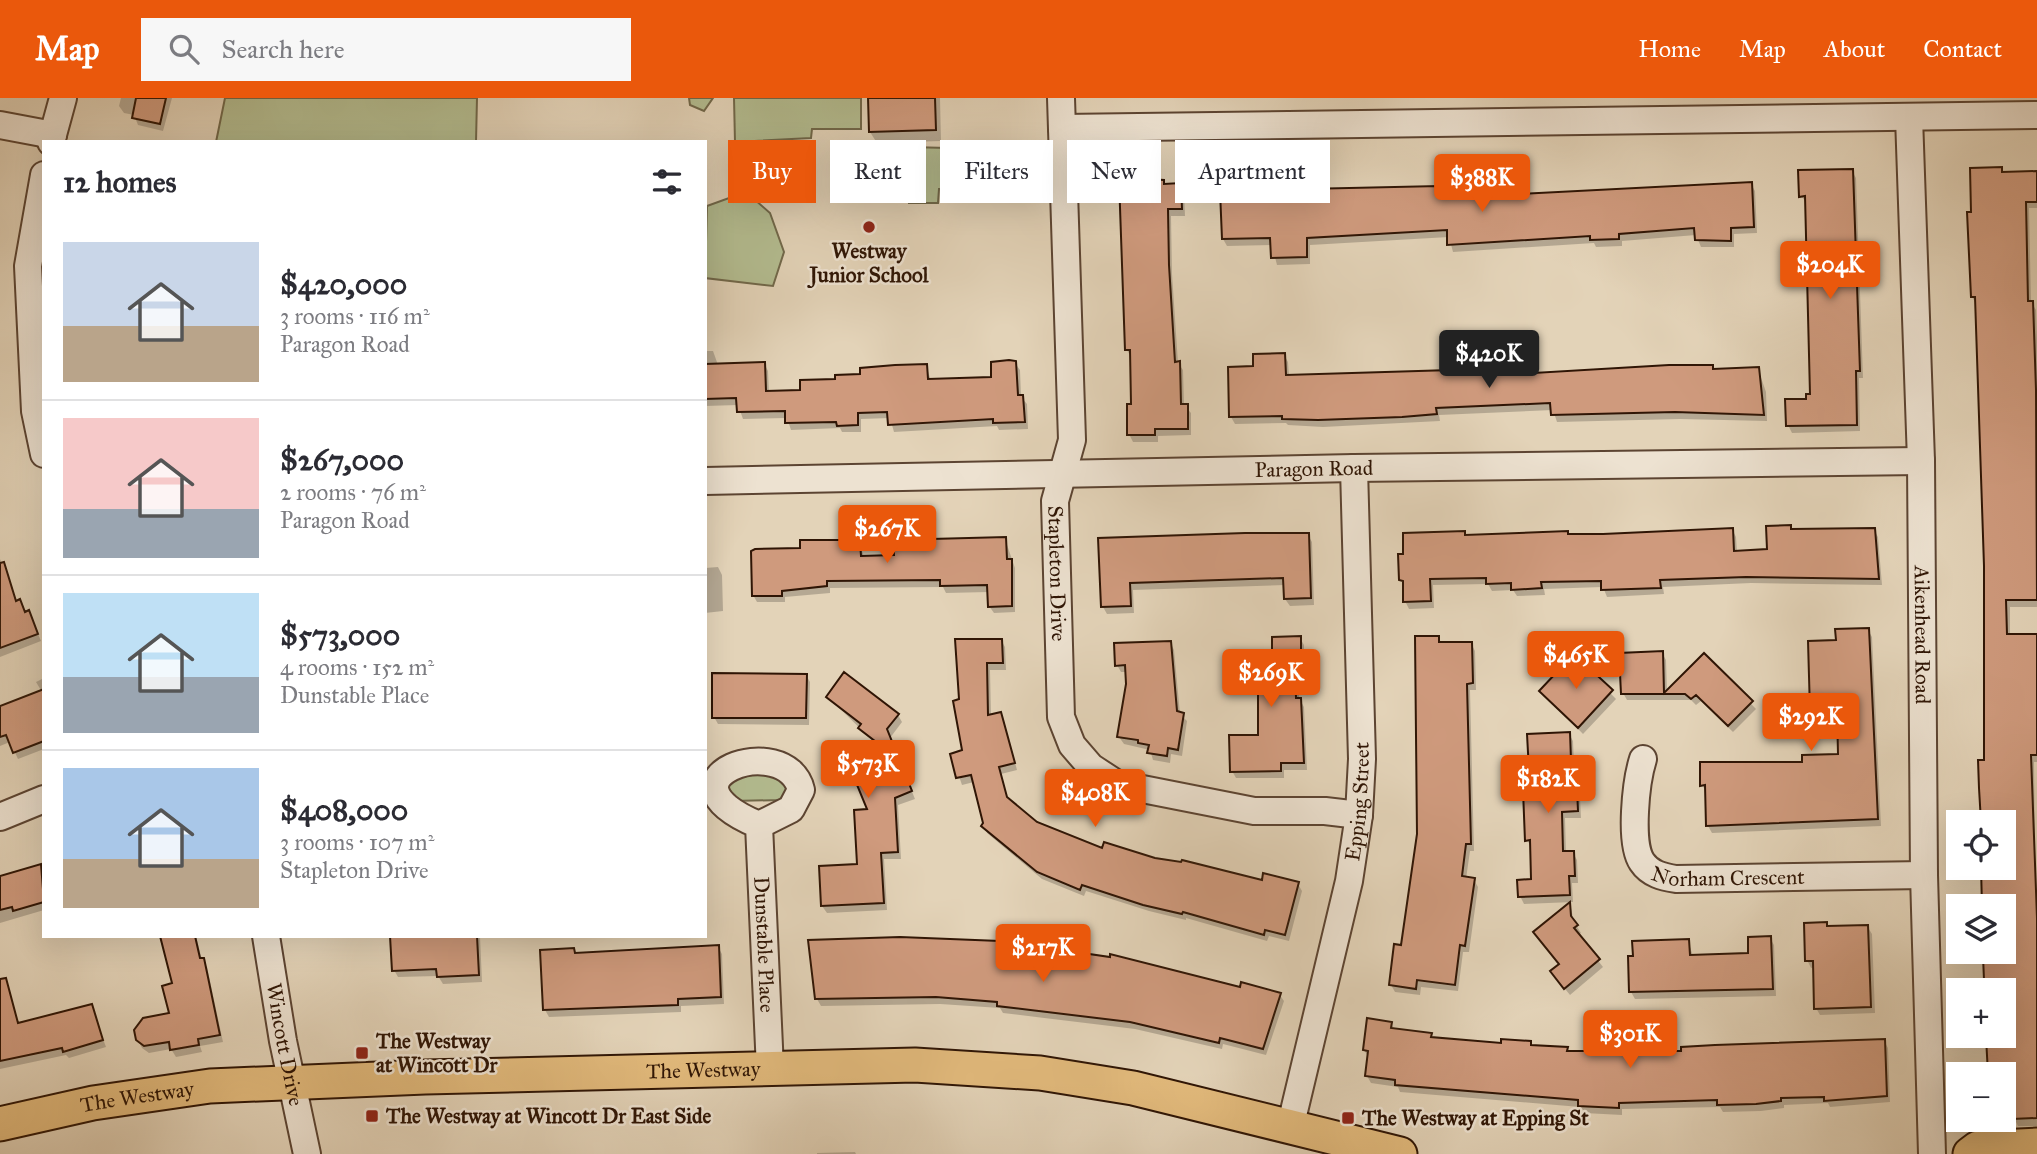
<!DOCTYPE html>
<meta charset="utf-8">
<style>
:root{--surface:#fff;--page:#f7f7f7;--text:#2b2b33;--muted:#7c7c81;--line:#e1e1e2;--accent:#ea580c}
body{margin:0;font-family:"IM FELL Great Primer",serif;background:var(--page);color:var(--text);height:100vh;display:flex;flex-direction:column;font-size:26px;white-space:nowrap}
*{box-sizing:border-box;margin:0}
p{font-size:23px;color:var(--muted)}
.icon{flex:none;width:38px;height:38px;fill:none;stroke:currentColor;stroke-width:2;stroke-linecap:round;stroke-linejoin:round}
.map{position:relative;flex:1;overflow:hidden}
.side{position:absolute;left:42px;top:42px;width:665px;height:798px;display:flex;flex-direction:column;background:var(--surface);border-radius:0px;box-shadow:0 7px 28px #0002}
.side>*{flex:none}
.banner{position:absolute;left:728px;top:42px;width:665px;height:63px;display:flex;gap:14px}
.fabs{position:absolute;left:1946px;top:712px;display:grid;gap:14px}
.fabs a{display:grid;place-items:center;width:70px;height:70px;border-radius:0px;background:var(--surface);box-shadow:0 7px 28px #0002;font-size:35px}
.price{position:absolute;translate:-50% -60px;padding:0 16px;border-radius:7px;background:var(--accent);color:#fff;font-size:23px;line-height:46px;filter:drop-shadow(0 2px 4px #0008)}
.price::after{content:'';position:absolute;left:50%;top:42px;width:21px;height:16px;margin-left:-10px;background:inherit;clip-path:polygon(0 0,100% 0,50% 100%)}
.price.selected{background:#222;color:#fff}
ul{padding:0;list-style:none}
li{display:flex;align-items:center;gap:21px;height:175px;padding:0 21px}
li+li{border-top:2px solid var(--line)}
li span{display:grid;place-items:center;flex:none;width:196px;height:140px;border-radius:0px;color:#555}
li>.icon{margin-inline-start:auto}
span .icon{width:84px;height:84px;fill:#fffc;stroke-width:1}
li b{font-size:30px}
h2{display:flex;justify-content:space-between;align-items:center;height:84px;padding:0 21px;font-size:30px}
.pill{padding:0 24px;border-radius:0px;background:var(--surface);box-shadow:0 7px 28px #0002;font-size:24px;line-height:63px}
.pill.selected{background:var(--accent);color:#fff}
header{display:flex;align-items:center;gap:42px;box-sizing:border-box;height:98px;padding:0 35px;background:var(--accent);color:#fff}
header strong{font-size:33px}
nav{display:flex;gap:38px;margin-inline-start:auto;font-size:24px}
.search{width:490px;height:63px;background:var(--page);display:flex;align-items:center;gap:18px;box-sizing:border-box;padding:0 24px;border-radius:0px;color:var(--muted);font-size:26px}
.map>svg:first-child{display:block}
.green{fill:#b3bc90;stroke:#71684a;stroke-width:2}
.shadow{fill:#0003}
.building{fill:#cf9a7d;stroke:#2f1505;stroke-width:2}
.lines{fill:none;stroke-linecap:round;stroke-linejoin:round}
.minor-casing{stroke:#5c4432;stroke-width:30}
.major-casing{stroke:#2f1505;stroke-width:37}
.minor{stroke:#ede2d1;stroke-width:26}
.major{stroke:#e2ba7c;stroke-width:33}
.poi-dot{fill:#8f2418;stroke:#ede2d1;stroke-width:2.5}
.labels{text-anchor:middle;stroke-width:5;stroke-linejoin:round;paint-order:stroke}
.poi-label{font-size:21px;font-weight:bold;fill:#2f1505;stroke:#ede2d1;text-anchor:start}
.street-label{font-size:21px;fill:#2f1505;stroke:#ede2d1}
</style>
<header>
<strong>Map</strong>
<div class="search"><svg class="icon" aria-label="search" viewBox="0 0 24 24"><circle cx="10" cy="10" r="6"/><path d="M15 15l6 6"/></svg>Search here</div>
<nav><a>Home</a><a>Map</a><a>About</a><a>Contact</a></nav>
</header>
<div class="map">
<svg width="2037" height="1056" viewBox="0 0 2037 1056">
<rect width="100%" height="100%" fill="#e3d3b8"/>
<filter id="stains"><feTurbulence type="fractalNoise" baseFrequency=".00286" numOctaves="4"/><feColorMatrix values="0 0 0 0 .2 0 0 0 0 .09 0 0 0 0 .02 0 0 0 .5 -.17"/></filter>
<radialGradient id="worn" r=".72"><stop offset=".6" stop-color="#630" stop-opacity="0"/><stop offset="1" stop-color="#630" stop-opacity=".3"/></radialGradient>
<path class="green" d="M225,0H477L476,44H216Z
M689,0H713L704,13L690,7Z
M734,0H861V31H812L811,40L735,44Z
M910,49L947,50V91H939L938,105H909Z
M729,100L754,101L770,115L784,154L773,188L705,180L707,108Z
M777,675L785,678L787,698L781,702L732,703L727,684L738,678Z"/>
<path class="shadow" d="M121,0H172L163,33L138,27L134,17L124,15L119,8Z
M869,0H940L941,43L877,45L870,34Z
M1972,71L2037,75V110H2029L2031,204L2036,212L2037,240V509H2010V538L2037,537V664H2034L2037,1028H2018L2014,1020H2004V976H1989L1988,938H2004V892H1987L1986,854H2004V808H1984L1983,770H2004V724H1982L1980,663H1986V528L1977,207L1972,199L1970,156Z
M1852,73L1856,80L1863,280H1859L1860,333L1792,335L1788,327L1812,298L1807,105L1801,98Z
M1163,84L1165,88L1180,87L1184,94L1185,118H1171L1172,176L1178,265L1183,272L1184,307L1191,315V337L1158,338V344H1133L1129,336L1132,308L1131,259L1127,252Z
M1751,86L1755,93L1757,135L1734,136V149H1701L1696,137L1622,143V148L1596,149L1594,145L1453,154L1449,139L1310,147V166L1277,167L1272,147L1227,148L1223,141L1438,90L1442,101Z
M705,253H713L718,267L764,265L768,273L769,295L802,294L837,283L926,267L931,283L993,281L1015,265L1020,272L1021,299L1027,306L1028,331L999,332L997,328L894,334L890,320L861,321V334H842L840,330L791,332L787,320L743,321L738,307L705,308Z
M1284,257L1288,264L1289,278L1453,274L1532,260L1536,276L1598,274L1597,271L1712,268L1714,272L1758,271L1766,294L1767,323L1680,321L1557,324L1553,312L1439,317L1440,323L1323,329L1288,327L1286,325L1235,326L1231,319L1255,270Z
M1732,431L1736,439L1737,454L1769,453L1827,434L1874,432L1878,439L1882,487L1751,485L1663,489L1664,496L1607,499L1603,489L1544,491L1545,497L1517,498L1513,492L1492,493L1488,486L1433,487L1434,510L1409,511L1405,503L1400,458L1464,435L1467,439L1569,438Z
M1308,437L1312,444L1314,507L1290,508L1285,501V487L1133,492L1134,515L1107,516L1103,509L1100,442Z
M1005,441L1015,470V514L994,515L989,508V494L946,495L943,489L830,490V495L785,499V504H757L753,497L802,452L859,444L864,459L896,458Z
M0,461L17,505L32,522L41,543L0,559Z
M718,469L722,477L723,513L705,515V470Z
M1868,532L1872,539L1881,728L1712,735L1708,728L1707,695L1702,687L1840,658L1839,619H1816L1812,612L1837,544Z
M1438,539L1442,546L1471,545L1475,553L1476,592H1470L1474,753H1470L1466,781L1474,782L1478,789L1469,854H1463L1458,893L1421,889L1420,897L1395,894L1391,887L1402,849L1419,736Z
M1300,540L1304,547V567L1298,568L1299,600L1304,609L1307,672H1284V680H1236L1232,673L1260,638V588H1240L1236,581Z
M1001,542L1005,549L1006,572H990L991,618L1000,616L1004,623L1017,672L1001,676L1008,703L1036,726L1103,752L1263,784L1298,786L1302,793L1289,843L1269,838L1267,843L1186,820V822L1149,813L1086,793L1084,798L1042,781L987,735L974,684L962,687L952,657L964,654L961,602Z
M1170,544L1174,552L1180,616L1187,623L1182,658L1171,656L1170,665L1153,662L1150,652L1124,646L1119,639L1128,574H1121L1117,567Z
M1662,555L1666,562L1667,595L1704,557L1756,611L1733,634L1701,603L1696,607L1691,602H1627L1623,595Z
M1574,558L1616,601L1583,636L1541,593Z
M806,577L810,584L809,627L718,626L714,619Z
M44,580V651L18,661L10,644L0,648V610L42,594L36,584Z
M828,599L898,617L902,624L890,640L915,701L898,707L901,761H884L887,812L827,815L822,808L859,767L879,649Z
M1569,636L1573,643L1575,692L1580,699L1581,720H1565L1566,755H1573L1577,762L1578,785H1572L1573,804L1524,806L1520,798L1533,783L1532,750L1527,742L1531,693Z
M40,769L44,775V812L0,825V785Z
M1570,806L1574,824L1581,835L1578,837L1603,869L1570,897L1557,881Z
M1826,826L1828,830L1867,828L1872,836L1875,915L1820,917L1816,910L1815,869L1811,870L1807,862Z
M159,838H196L202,862L207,869L223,944L200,948L202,954L176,959L171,951L149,955L142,950L138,942L171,916L174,886Z
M392,838H480L482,884L443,886L438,878L398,879L394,872Z
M1770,840L1774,847L1776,898L1635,901L1631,894L1688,843L1693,858L1750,856Z
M718,849L722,856L724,906L681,908V914L549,919L545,912L573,852L576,857Z
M1241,892L1279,896L1284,903L1266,957L1223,946L1222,951L1135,931L1003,915L1000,910L940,906L821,908L817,901Z
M11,904L19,927L91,908L106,949L69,960L66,957L0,971V907Z
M1391,926L1395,932L1432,939L1502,947L1530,945L1532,949L1567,951L1569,955H1683L1884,943L1888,950L1890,1004L1830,1009L1828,1005L1784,1007V1010L1761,1013L1723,1014L1720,1009L1622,1011V1017L1584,1015L1580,1009L1400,994L1398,989L1371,985L1367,978L1369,960L1364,952Z
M855,1054L856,1056H817V1055Z"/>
<path class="building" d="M136,0H166L160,26L132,20Z
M868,0H935L936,32L869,34Z
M2002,69V74L2037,73V104H2026L2028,203H2033L2036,292L2037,502H2006L2007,536H2037V657H2031L2037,820V1020L2012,1021V1013H2004V976H1988L1986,939L2004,938V881L1984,882L1983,858H1986V854H2004V808H1982L1981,770H2004V724H1981L1979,690L1978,662H1984V468L1975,199H1971L1967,114H1971L1970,70Z
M1853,71L1860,273H1856L1857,327L1786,328L1785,301H1806V296H1810L1805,98L1799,99L1798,72Z
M1119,81H1147L1164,82V86L1181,85L1182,111H1168L1169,167L1175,264L1180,263L1181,306H1188V331H1155V337H1127V306H1131L1130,252H1125Z
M1752,84L1754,129L1731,130V143L1695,142L1694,130L1619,136V141L1590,142V138L1447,147V132L1307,140V159L1271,160L1270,140L1222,141L1220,93L1439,88V100Z
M1285,255L1286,277L1451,272V262L1533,258L1534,275L1669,267H1713V271L1759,269L1764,317L1675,314L1551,317L1550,305L1436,310L1437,316L1402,319L1318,322L1282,321V318L1229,319L1228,269L1253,268V256Z
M1009,262L1016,263L1018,297H1023L1025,324L993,325V321L888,327L887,314L858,315V327L837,328L836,324L785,325V313L737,314L736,300L705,301V266L765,264L766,293L800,292V282L835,281V277L860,276V270L895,267L927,266L928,281L991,279V264Z
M1791,427V431L1875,430L1879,481L1746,479L1660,482L1661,490L1601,492V483L1541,484L1542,490L1511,492V485L1486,486V480L1430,481L1431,503L1403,504V483L1399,482L1398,456H1403V435L1465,433V437L1568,433V436H1603L1733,430L1734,453L1767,451L1766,428Z
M1245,435H1309L1311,500L1284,501L1283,480L1130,485L1131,508L1101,509L1098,440Z
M1006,439L1007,461H1012V508L988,509L987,487L940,488V482L827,483V488L782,493V498H752L751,453L755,451L800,450V442H860L861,458L894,457L893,442Z
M4,464L16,503L20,501L25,514L29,512L38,536L0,550V465Z
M1869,530L1878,721L1706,728L1705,687L1700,688V664H1802V657L1838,656L1837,612L1810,613L1808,543L1836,542L1835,531Z
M1301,538V561H1295L1296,600H1301L1304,665H1281V673L1230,674L1229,637H1258V581L1234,582L1233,553L1272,552V539Z
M1415,538H1439V544H1472L1473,585L1467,586L1471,746H1466L1462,778L1475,780L1465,848L1460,847L1455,887L1417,882L1416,891L1389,887L1394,846L1401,847L1417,736Z
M955,541H1002L1003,565H987L988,617L1001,614L1015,665L999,669L1007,699L1037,724L1102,750L1104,744L1155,760L1181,764L1182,762L1262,782L1263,775L1299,784L1285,837L1265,832L1264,837L1183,814L1182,816L1143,807L1082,787L1080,792L1037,774L981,728L983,725L971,677L956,680L950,656L962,652L953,603L959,601Z
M1171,543L1177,613L1184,615L1178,652L1168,650L1167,658L1147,655L1149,647L1138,645V642L1117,639L1126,586L1125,567L1115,568L1114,545Z
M1663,553L1664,595L1704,555L1753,603L1728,628L1696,597L1691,601L1685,596H1621L1619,555Z
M1574,556L1613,592L1578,630L1539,593Z
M844,574L899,616L887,631L912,693L895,700L898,754L881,755L884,805L821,808L819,768L857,766L854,712L867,711L846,660L880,647L858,630L861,626L826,599Z
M712,575L807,576L806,620H712Z
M44,591V643L13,655L6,637L0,639V608Z
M1570,634L1572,690H1577L1578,713L1562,714L1563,753H1574L1575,778H1569L1570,797L1518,799L1517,782L1531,781L1530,742L1525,743L1523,692H1530L1527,636Z
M41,766L44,804L13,813L12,809L0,812V778Z
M1570,804L1571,818L1578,827L1574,830L1600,861L1564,891L1550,873L1559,866L1533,834Z
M1827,824V828L1868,827L1871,909L1814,911L1813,863H1805L1804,825Z
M160,838H195L200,860H204L220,937L198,941L199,947L170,952L169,944L144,948L136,942L134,932L143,920L169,915L162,888L172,885Z
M390,838H477L479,877L437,879L436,871L392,873Z
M1771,838L1773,891L1629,894L1628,858H1633L1632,843L1689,841L1690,857L1748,855V839Z
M900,839L1000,843L1110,859V856L1240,889L1241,884L1281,895L1263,951L1220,940L1219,945L1130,924L997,908V904L936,899L815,901L808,842Z
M719,847L721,899L678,901V907L543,912L540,852L574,850L575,855Z
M6,880L18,925L92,906L103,942L63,954L62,950L0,963V881Z
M1367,920L1392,924L1391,930L1432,935L1431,939L1501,945V941L1531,943V947L1568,949L1567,953H1681V949L1715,947L1885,941L1887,998L1824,1003V999L1781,1000V1003L1756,1006L1717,1007V1002L1619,1005V1010L1578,1008V1002L1395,987V982L1365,978L1368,953L1363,952Z"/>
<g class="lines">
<g class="minor-casing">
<g id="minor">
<path id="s1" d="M1061,0L1072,342L1055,403L1061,619L1072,647L1091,669L1117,686L1254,713H1325L1359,717"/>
<path id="s2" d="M1909,19L1921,363L1924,777L1932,1056"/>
<path d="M0,27L53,37"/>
<path d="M1062,30L2037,17"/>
<path d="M51,44L63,0"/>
<path d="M44,77L28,168L35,313L44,356"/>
<path id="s3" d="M705,383L1354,370L1921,363"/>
<path id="s4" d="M1643,661C1636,683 1629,745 1642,764C1650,776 1663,779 1676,781L1924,777"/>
<path d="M0,719L44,701"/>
<path id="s5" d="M759,727C645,680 787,631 801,692L791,711L759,727L770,971"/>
<path id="s6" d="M266,838L283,943L307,1056"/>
<path id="s7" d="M1290,1030L1349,783L1359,717L1362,661L1354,370"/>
</g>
</g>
<g class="major-casing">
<g id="major">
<path id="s8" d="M0,1026L93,1005L210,988L425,979L915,967L1040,975L1133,990L1400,1056"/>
<path d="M1970,1056L1978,1050L2037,1047"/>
</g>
</g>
<use href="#minor" class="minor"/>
<use href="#major" class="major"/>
</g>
<g class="poi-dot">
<circle cx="869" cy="129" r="7"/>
<rect x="355" y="948" width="14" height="14" rx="3.5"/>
<rect x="365" y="1011" width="14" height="14" rx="3.5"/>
<rect x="1341" y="1013" width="14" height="14" rx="3.5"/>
</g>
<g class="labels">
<g class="poi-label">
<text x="869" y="160" text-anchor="middle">Westway<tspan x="869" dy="24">Junior School</tspan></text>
<text x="376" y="950">The Westway<tspan x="376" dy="24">at Wincott Dr</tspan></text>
<text x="386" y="1025">The Westway at Wincott Dr East Side</text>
<text x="1362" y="1027">The Westway at Epping St</text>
</g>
<g class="street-label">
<text dy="7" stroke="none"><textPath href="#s3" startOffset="609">Paragon Road</textPath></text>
<text dy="7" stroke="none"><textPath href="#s1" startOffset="478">Stapleton Drive</textPath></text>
<text dy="7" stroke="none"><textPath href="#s2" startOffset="518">Aikenhead Road</textPath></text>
<text dy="7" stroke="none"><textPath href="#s7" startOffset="334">Epping Street</textPath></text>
<text dy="7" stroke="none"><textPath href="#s4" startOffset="196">Norham Crescent</textPath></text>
<text dy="7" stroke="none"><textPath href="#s5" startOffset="348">Dunstable Place</textPath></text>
<text dy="7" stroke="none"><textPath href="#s6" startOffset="110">Wincott Drive</textPath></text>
<text dy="7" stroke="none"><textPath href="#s8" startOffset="707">The Westway</textPath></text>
<text dy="7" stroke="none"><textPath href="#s8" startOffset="140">The Westway</textPath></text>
</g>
</g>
<rect width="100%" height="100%" filter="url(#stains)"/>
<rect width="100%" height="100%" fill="url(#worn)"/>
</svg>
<div class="fabs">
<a><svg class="icon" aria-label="locate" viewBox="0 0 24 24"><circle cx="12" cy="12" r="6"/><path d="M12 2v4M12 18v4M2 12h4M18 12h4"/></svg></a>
<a><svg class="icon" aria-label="layers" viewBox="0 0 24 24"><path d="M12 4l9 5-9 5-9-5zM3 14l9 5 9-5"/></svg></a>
<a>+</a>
<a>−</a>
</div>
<b class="price" style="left:1482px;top:116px">$388K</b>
<b class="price" style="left:1830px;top:203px">$204K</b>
<b class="price selected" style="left:1489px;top:292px">$420K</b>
<b class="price" style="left:887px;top:467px">$267K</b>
<b class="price" style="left:1576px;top:593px">$465K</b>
<b class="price" style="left:1271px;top:611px">$269K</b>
<b class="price" style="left:1811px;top:655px">$292K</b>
<b class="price" style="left:868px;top:702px">$573K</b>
<b class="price" style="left:1548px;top:717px">$182K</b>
<b class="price" style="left:1095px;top:731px">$408K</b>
<b class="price" style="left:1043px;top:886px">$217K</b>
<b class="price" style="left:1630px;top:972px">$301K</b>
<div class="banner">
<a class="pill selected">Buy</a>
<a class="pill">Rent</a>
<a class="pill">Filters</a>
<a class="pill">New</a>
<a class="pill">Apartment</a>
</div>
<section class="side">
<h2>12 homes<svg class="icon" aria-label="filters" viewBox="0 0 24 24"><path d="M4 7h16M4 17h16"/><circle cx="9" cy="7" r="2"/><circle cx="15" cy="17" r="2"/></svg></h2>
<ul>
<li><span style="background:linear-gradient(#c9d6e8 60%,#b9a48a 0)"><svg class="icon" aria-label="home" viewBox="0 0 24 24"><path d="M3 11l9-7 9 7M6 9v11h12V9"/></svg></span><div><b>$420,000</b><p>3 rooms · 116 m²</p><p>Paragon Road</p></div></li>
<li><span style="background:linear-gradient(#f6c9c9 65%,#9aa5b1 0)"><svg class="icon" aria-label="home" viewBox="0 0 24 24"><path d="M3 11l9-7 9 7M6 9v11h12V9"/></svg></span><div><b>$267,000</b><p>2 rooms · 76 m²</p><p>Paragon Road</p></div></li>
<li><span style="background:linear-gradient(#bfe0f5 60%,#9aa5b1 0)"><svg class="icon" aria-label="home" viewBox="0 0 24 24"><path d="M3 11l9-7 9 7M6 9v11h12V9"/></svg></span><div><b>$573,000</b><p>4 rooms · 152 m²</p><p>Dunstable Place</p></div></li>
<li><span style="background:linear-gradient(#a9c7e8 65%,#b9a48a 0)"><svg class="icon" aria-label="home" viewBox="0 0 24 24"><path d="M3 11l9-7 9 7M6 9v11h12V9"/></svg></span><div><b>$408,000</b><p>3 rooms · 107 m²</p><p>Stapleton Drive</p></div></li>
</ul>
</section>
</div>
